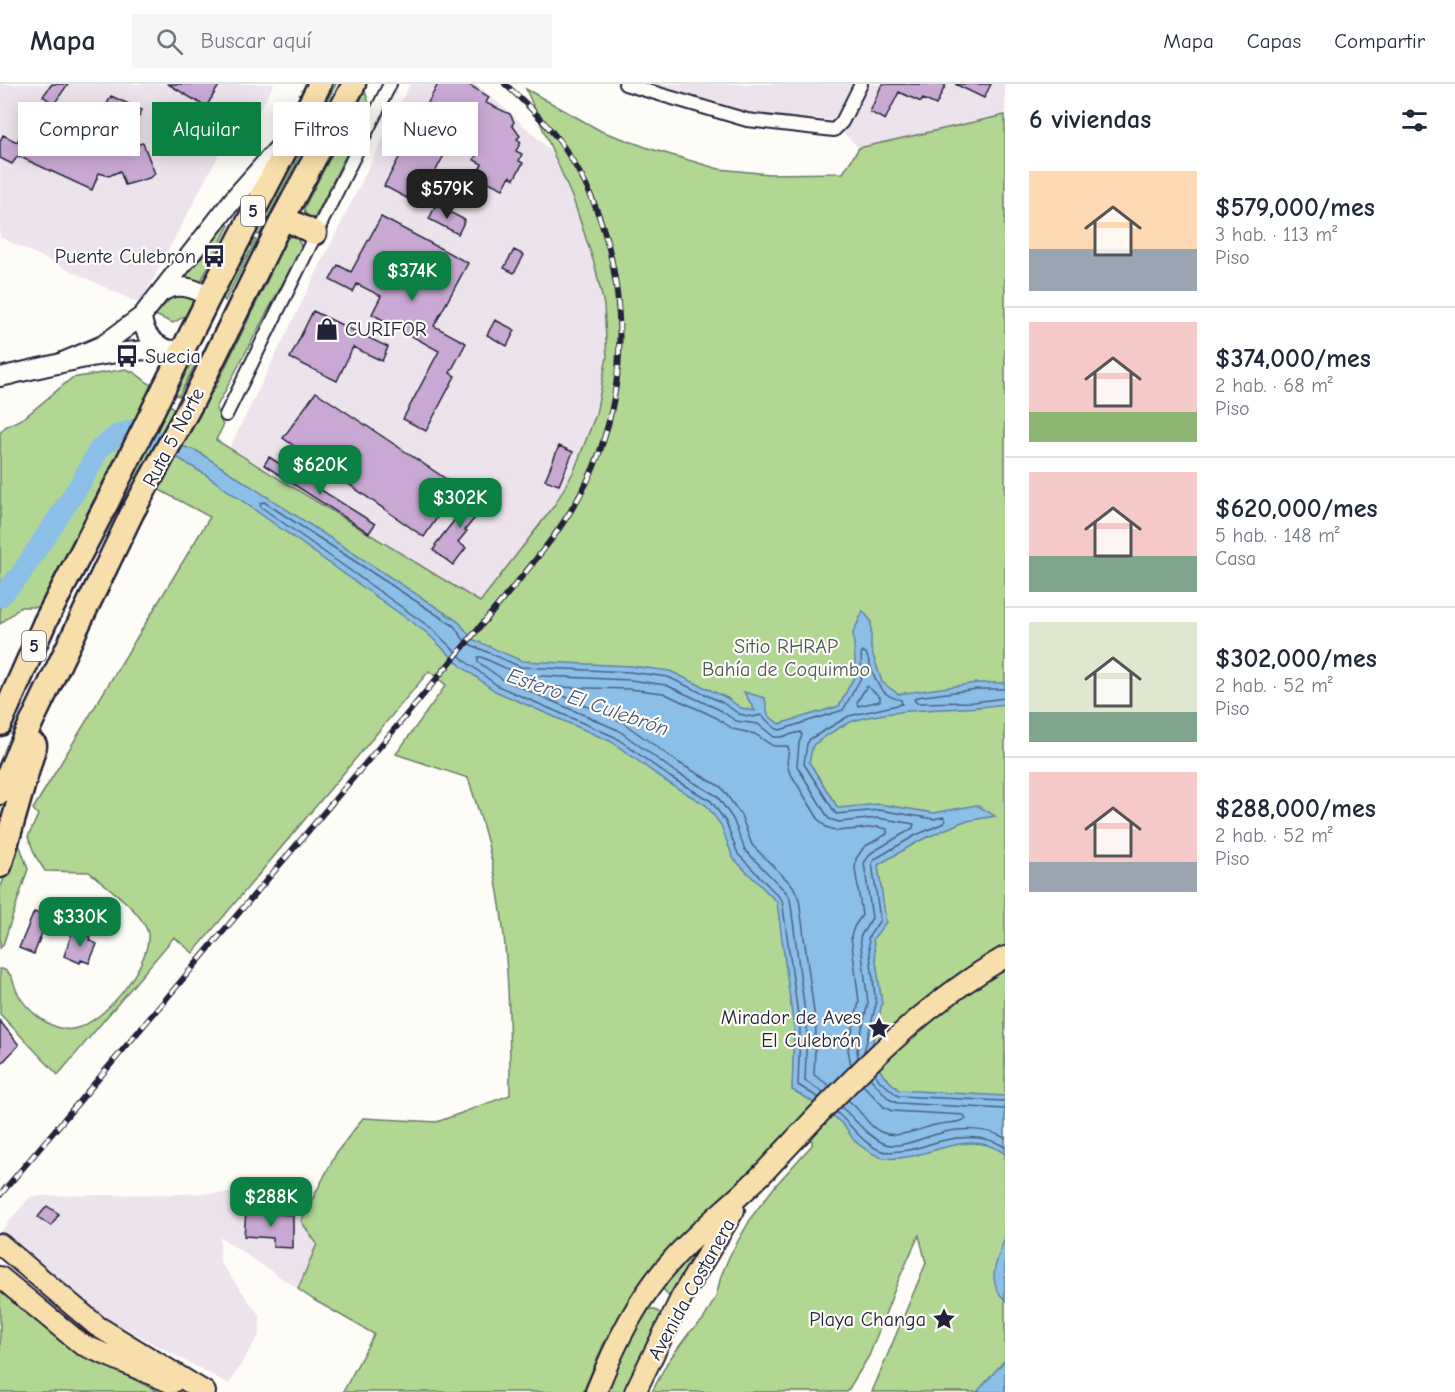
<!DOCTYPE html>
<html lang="es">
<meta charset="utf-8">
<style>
:root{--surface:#fff;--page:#f6f6f7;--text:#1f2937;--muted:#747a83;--line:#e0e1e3;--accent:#0b8043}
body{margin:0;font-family:"Comic Neue",sans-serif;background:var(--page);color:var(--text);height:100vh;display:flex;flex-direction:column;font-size:22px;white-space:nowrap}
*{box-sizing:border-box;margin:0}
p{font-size:20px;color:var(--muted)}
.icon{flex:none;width:33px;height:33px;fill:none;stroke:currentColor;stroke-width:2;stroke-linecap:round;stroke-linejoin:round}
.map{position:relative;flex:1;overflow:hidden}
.panel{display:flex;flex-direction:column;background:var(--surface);width:450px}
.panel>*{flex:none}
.top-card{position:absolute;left:18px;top:18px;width:570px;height:54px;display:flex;gap:12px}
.price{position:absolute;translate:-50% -51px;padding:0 14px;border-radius:12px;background:var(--accent);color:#fff;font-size:20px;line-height:39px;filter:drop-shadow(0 2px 3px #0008)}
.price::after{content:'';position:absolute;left:50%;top:36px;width:18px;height:14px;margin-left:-9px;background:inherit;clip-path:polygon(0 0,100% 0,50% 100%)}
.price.current{background:#222;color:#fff}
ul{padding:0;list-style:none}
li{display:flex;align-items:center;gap:18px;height:150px;padding:0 24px}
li+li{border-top:2px solid var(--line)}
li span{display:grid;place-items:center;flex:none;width:168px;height:120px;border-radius:0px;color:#555}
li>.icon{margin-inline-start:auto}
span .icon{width:72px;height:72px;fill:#fffc;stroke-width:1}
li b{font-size:26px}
h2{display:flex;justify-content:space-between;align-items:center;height:72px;padding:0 24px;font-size:26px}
.tag{padding:0 21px;border-radius:0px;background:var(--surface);box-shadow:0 3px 15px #0003;font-size:21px;line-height:54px}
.tag.current{background:var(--accent);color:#fff}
header{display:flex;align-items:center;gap:36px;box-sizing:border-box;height:84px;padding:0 30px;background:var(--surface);border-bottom:2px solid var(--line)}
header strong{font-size:28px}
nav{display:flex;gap:33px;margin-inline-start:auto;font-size:21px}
.search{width:420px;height:54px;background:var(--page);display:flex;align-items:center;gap:15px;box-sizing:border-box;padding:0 21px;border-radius:0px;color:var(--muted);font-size:22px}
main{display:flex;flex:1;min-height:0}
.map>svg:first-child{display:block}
.built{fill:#ede3ec}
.green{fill:#b2d793;stroke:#6a7c67;stroke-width:1.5}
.water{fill:#8bbfe8;stroke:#6180a3;stroke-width:1.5}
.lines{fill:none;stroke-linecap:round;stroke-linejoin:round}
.shore{stroke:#4c6180;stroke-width:1.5}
.river{stroke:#8bbfe8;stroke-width:21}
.building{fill:#c9a9d4;stroke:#22223b;stroke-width:1.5}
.street-casing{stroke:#22223b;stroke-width:16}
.secondary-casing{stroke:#22223b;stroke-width:22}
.primary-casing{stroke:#22223b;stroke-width:24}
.highway-casing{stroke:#22223b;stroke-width:27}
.street{stroke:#fdfcf7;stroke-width:12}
.secondary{stroke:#fdfcf7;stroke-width:18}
.primary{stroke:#f8deab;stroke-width:20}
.highway{stroke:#f8deab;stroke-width:22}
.rail-casing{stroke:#22223b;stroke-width:6}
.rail{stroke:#fdfcf7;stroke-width:4;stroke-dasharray:11;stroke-linecap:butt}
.labels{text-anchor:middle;stroke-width:4.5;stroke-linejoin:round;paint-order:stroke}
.shield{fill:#fdfcf7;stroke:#646373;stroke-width:1.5}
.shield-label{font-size:18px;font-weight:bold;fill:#22223b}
.poi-label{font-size:20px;fill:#22223b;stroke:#fdfcf7;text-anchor:end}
.street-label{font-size:20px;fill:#22223b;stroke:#fdfcf7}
.park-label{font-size:20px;fill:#4d5855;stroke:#fdfcf7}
.water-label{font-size:21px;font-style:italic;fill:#475978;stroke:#fdfcf7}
</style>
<header>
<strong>Mapa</strong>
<div class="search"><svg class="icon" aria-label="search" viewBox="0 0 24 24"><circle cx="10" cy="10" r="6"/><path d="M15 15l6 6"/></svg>Buscar aquí</div>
<nav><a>Mapa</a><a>Capas</a><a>Compartir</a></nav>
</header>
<main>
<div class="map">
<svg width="1005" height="1308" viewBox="0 0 1005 1308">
<rect width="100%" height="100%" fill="#fdfcf7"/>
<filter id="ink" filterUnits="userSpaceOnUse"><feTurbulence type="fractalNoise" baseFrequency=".0167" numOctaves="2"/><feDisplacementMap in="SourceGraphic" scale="12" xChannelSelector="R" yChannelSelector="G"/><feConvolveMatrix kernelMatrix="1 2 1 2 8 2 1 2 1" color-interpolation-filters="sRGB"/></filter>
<g filter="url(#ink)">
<path class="built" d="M0,0H274L243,57L230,49L140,220L0,153Z
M410,0H476L509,28L550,66L574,119L595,182L604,221L607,257L605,289L596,330L582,369L555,422L479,518L230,363Z
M651,0H1005V31L859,64L830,36L750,29Z
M316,1108L301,1137L317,1160L298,1205L220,1153V1178L260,1232V1249L229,1300L94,1228L55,1192L1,1147L31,1112Z"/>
<path class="green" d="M328,0H336L259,151L251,149Z
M526,5L601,47L651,65L719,85L769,90L843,89L859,64L1005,31V1308H872L926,1179L919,1151L898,1197L869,1272L847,1308H652L667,1279L689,1249L703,1236L716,1213L721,1192L730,1171L753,1131L776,1101L812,1061V1057L797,1040L635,1207L604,1259L583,1308H343L374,1250L314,1216L298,1205L317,1160L301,1137L337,1068L363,1034L437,1038L510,1011C510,931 509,847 490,769C484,743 476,718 468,694L396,670L446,601L429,587L193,869L174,853L58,991L0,930V885H2C15,890 12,899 18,910C27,926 46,942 64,945C98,952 157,874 147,846C140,826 105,801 89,788L45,787L36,773L28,753L38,731L33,725L210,433L137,394H105L39,523H21L0,540V349L5,343L25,333L72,294L126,285L135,289L156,305L188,341L216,302L270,191C274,173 276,155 295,151L302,163L216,324L223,342L216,356L480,518L554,422L574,387L596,330L607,273L604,221L595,182L574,118Z
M365,7L370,23L313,137L306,133L304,125L306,120Z
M224,138L229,141L199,201L178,198Z
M249,152L256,156L225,217L220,211Z
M178,209L195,215L185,232L173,239L155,231L174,211Z
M198,275L179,312L173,310L187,277Z
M18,757L28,785L3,861L0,864V805Z
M710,1147L674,1219L661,1202Z
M0,1206L70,1263L159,1308H0Z
M653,1225L659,1228L662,1234L627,1308H604L622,1267L646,1226Z"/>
<path class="water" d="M132,346L197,367L459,538L472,555L522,577L631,582L670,587L727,614L741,624L755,627L744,608L765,614L768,631L779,640L839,622L856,589L853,549L863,527L871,537V565L882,598L898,610L977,599H1005V620C954,628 903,622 853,637C839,642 825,653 813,661L809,678L838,724L879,720L934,729L977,721L995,732L962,738L919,757L878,781L886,838L873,855L882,920L870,969L883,991L899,1006L1005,1012V1070C968,1041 924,1079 884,1074C876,1073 858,1061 853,1055C850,1051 848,1046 845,1043C831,1027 810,1016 792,1006L794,945L777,818L733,774L721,741L706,721L667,698L612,658L495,607L461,582L427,549L206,391Z
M1005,1154V1216C985,1198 997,1176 1005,1154Z
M1005,1276V1308H977Z"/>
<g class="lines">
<path class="shore" d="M867,602L880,613V617L858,622L857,618Z
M1005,605H977L917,613L914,616L917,619L974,618L1005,614
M875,989L879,996L898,1012L1005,1017
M870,994L889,1015L897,1019L1005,1025
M830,1002L814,991L816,943L799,815L793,802L752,761L741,731L721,703L679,679L622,638L552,607L551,603L629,605L663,609L715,633L733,645L755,650L773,662H787L789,665L787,678L789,687L819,736L826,743L837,747L878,743L887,745V750L864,763L856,775L855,784L862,831L854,843L851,852L859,918L848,966L851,981
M824,1009L805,997L807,944L790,814L786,808L745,766L733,735L717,712L674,687L618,646L502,595L478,578V573H481L521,591L630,596L666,601L720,626L736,637L758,640L774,653H781L800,648L802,651L799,659L797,682L829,735L839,738L878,734L914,740L913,744L871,769L864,779L872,834L860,853L868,919L857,966L858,975
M819,1014L798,1001L800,945L782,816L738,770L726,738L711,717L670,693L615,653L498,602L465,577L431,544L261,423L260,419L264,418L454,542L464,556L469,560L521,583L630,588L668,593L723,619L739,630L753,633L761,631L775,644L780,646L843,626L862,592L861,570L863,568L866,569C874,589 875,611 901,616L902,620L849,632L810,655L807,660L804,680L836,730L879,726L934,735L943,733L946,736L944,739L916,751L875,775L872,779L880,836L868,854L876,920L864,968
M848,1016C859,1025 861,1030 870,1040C888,1060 913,1047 935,1041C945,1038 957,1040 966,1035L964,1031L892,1027L884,1023L863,1001
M841,1023C856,1035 865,1051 883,1059C898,1066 922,1054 937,1050C959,1044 985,1043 1005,1054
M836,1028C852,1041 862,1060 882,1067C887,1069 895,1067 901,1067C915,1066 927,1060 941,1057C963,1052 986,1051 1005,1063"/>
<path class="river" d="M0,513L20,491L82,397L99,365L117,351L132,346L155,356"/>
</g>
<path class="building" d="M52,0H68L54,20L43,12Z
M168,0H220L206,23Z
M438,0H468L489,13L486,19L510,30L514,38L512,41L520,52L517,55L521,58L516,67L522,70L519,77L523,79L514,95L510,92L503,105L476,92L482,80L474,76L476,72L451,58L418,120L384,102Z
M882,0H946L936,21L923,15L921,18L899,8L885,36L870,28Z
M955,0H991L984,14Z
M111,12L142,26L131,48L135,61L143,59L155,90L149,94L125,101L120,87L109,92L99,89L92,106L18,72L12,80L0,74V57L3,51L17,58L30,33L60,47L65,37L86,47L89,39L96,42Z
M436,121L465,136L458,150L429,135Z
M381,133L468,179L434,242L466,259L450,289L455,292L426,347L403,335L439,267L372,230L381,212L357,200L353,208L330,196L338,181L351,188Z
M514,166L524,171L514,189L504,184Z
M313,227L388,263L382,277L353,263L337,297L290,274Z
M495,236L515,246L507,262L487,251Z
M316,308L458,403L424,453L283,354Z
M559,362L573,368L559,401L545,396Z
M269,373L375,440L369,449L264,381Z
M479,405L491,414L465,446L467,447L458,458L466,464L453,481L433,466L436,462L435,461Z
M34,828L48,833L34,870L19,864Z
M73,846L90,853L89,856L97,860L89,879L81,876L80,879L64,872Z
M0,937L19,961L0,981Z
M47,1122L59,1130L51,1142L38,1133Z
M246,1128L293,1131V1164L273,1163V1154L244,1152Z"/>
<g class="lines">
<g class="street-casing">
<path id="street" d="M625,0L747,36L834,46L842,38L861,0
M226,331L390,0"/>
</g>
<g class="secondary-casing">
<path id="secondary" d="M160,209C177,198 193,203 209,213
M142,232C143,248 151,259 167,265
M58,280L103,261L142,232L236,112L283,59
M0,293C58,280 123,262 182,266"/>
</g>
<g class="primary-casing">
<path id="primary" d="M0,1160L97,1242L205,1308
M0,1193L81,1260L172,1299
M596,1308C615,1260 638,1213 673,1175C702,1142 738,1116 768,1084C841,1006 912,927 1005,873
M635,1308L682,1212L734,1126"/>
</g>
<g class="highway-casing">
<path id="highway" d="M283,134L315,149
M0,640L45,538L108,417L209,213L320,0
M0,709L23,656L132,429L194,315L283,134L354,0
M0,782L35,661"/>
</g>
<use href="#street" class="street"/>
<use href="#secondary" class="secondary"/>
<use href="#primary" class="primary"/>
<use href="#highway" class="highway"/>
<g class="rail-casing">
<path id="rail" d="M0,1111C133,954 265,798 398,641C430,603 462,564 494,526C535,477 579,428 600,367C634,269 624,153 565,65C549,41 526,19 505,0"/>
</g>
<use href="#rail" class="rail"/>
</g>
</g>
<defs>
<g id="bus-bare" transform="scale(1.8)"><path d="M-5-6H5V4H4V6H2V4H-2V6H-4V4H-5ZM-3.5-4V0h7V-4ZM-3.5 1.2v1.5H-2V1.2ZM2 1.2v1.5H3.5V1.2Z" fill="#22223b" stroke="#fdfcf7" stroke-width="2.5" paint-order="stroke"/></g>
<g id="shop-bare" transform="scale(1.8)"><path d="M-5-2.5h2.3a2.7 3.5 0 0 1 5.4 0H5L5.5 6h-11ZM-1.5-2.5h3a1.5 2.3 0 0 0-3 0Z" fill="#22223b" stroke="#fdfcf7" stroke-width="2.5" paint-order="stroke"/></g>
<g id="sight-bare" transform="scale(1.8)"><path d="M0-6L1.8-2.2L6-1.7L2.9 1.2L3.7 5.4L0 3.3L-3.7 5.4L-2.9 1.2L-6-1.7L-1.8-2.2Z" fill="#22223b" stroke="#fdfcf7" stroke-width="2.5" paint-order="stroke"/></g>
</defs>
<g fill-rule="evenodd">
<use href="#bus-bare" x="214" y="172"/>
<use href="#shop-bare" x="327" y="245"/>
<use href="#bus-bare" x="127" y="272"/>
<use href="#sight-bare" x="879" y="944"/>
<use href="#sight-bare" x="944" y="1235"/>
</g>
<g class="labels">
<g class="shield">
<rect x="241" y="112" width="24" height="30" rx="4.5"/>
<rect x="22" y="547" width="24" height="30" rx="4.5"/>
</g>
<g class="shield-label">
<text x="253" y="133">5</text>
<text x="34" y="568">5</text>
</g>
<g class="poi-label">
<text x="196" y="179">Puente Culebron</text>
<text x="345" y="252" text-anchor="start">CURIFOR</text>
<text x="145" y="279" text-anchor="start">Suecia</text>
<text x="861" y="940">Mirador de Aves<tspan x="861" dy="23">El Culebrón</tspan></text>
<text x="926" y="1242">Playa Changa</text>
</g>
<g class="street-label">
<text transform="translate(173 353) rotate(-62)" y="7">Ruta 5 Norte</text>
<text transform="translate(691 1205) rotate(-61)" y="7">Avenida Costanera</text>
</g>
<g class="park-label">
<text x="786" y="569">Sitio RHRAP<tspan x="786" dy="23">Bahía de Coquimbo</tspan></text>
</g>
<g class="water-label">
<text transform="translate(588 618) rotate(19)" y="7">Estero El Culebrón</text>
</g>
</g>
</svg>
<b class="price current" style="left:447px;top:136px">$579K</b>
<b class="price" style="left:412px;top:218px">$374K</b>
<b class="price" style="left:320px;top:412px">$620K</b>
<b class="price" style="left:460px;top:445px">$302K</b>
<b class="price" style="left:80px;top:864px">$330K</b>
<b class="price" style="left:271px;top:1144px">$288K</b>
<div class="top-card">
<a class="tag">Comprar</a>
<a class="tag current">Alquilar</a>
<a class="tag">Filtros</a>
<a class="tag">Nuevo</a>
</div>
</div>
<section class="panel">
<h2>6 viviendas<svg class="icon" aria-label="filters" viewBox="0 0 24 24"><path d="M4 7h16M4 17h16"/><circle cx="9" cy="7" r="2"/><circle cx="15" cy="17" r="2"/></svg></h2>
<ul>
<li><span style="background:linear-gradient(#ffd9b3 65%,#9aa5b1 0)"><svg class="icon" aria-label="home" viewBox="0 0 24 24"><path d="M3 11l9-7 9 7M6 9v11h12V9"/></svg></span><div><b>$579,000/mes</b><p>3 hab. · 113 m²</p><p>Piso</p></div></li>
<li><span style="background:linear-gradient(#f6c9c9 75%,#8fb573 0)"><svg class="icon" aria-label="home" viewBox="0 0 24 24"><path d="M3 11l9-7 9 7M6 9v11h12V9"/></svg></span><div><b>$374,000/mes</b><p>2 hab. · 68 m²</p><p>Piso</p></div></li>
<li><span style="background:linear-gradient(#f6c9c9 70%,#7fa58c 0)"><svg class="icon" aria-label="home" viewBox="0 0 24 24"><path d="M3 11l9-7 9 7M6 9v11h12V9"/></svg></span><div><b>$620,000/mes</b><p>5 hab. · 148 m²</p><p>Casa</p></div></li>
<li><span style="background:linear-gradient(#dfe7d0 75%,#7fa58c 0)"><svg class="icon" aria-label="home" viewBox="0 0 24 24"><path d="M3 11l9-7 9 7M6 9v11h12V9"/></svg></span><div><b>$302,000/mes</b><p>2 hab. · 52 m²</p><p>Piso</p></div></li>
<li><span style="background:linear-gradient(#f6c9c9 75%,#9aa5b1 0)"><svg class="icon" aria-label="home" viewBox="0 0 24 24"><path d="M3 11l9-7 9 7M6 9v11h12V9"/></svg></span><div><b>$288,000/mes</b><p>2 hab. · 52 m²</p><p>Piso</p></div></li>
</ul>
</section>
</main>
